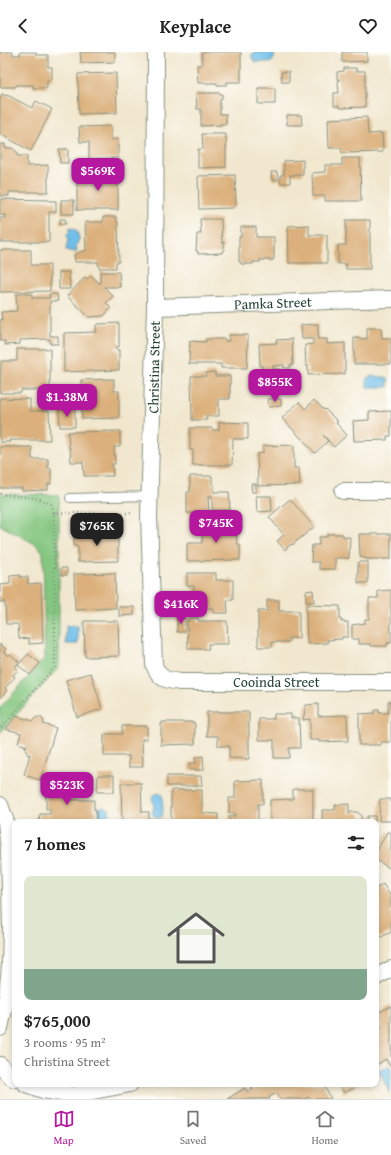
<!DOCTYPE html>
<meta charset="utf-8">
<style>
:root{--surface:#fff;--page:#f6f6f6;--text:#222;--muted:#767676;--line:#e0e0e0;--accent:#b5179e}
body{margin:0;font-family:"Gentium Book Plus",serif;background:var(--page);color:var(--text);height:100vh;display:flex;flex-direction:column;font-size:15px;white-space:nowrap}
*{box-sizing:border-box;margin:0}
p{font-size:13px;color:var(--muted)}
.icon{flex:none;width:22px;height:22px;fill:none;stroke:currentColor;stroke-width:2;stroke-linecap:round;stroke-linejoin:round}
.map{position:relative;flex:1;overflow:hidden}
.panel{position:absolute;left:12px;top:767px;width:367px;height:268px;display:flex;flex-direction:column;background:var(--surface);border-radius:8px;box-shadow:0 2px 6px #0003}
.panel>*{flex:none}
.price{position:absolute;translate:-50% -34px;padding:0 9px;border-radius:8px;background:var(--accent);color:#fff;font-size:13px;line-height:26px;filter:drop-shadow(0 1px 2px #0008)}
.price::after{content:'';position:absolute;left:50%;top:24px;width:12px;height:9px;margin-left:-6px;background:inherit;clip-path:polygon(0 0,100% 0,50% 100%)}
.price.on{background:#222;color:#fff}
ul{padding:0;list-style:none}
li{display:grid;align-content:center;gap:8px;height:212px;padding:0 12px}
li span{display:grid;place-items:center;height:124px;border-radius:8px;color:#555}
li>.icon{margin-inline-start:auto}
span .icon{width:72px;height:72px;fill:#fffc;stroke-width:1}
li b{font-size:17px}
h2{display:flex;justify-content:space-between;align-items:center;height:48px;padding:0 12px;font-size:17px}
header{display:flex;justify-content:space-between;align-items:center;height:52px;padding:0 12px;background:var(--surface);font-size:18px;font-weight:800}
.menu{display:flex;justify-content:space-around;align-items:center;height:56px;border-top:1px solid var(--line);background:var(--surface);font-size:11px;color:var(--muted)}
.menu a{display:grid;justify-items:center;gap:2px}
.menu .on{color:var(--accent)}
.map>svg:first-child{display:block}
.green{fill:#83c67f;stroke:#51825a}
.water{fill:#6fbfea;stroke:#477e8f}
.building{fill:#dbb07b}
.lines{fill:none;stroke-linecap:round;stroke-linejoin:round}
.lane-casing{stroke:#889281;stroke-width:10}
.street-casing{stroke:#889281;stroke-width:18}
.path{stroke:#889281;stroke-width:2.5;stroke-dasharray:1 3;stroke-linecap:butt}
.lane{stroke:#fff;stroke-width:8}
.street{stroke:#fff;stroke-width:16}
.labels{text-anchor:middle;stroke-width:3;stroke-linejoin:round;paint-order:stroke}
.street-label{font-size:14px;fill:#1f3d34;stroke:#fdfcf7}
</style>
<header><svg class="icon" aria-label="back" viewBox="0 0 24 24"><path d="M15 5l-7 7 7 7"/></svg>Keyplace<svg class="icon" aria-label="heart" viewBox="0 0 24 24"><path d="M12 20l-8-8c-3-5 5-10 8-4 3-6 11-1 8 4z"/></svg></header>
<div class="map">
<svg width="391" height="1047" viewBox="0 0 391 1047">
<rect width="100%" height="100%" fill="#fdfcf7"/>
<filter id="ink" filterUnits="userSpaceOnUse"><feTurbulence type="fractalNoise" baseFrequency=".025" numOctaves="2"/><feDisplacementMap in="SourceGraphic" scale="8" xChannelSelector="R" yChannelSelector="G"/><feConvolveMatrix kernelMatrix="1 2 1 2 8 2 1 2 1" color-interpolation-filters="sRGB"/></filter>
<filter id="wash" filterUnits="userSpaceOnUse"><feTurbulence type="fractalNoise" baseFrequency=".012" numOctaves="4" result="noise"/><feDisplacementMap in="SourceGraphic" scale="16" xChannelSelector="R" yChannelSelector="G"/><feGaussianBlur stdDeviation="0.9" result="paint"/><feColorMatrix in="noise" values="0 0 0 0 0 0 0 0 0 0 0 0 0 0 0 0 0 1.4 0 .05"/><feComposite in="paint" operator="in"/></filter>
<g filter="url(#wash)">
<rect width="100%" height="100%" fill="#f1e7ce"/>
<path class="green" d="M0,442L59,443V615L0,681V656L45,606L43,500L37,493L0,473Z"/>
<path class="water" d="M254,0H272L273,2L274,1V7H272V10H254V7H252V2L254,1Z
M73,176L77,179L79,187L76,194L77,199L75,200L66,198L68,188L67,183L70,179L69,177Z
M372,324C377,326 383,324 388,326V335H367V326Z
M66,574H78V592H66Z
M158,741L162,743L163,759L162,764C158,766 155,766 152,762L154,755L152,745L154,743Z
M103,754L109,757V770H99V757Z
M389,1014L391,1018L390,1041L379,1019Z"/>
<g id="blocks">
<path class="building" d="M0,0H13V3H20V0H36V3H48V15H52V28H47V36H33V33H16V35H0Z
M80,0H115V10L81,11Z
M202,0H241V30H227V33H217V31H198L197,13H202Z
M342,0H367V9L342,10Z
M344,16H356V19H365V55L339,56V54H334V41H339L338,30L339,27H337V20L344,19Z
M281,20H289V30H282Z
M116,21L117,61L79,62L78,22Z
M258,36H275V52H258Z
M196,41H220V42H222V47H220V62H226V72H220L221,73L201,74V57H197Z
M2,42L7,44V43L32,56L36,49L52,57L31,99L0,82V47Z
M287,63H301L302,73H287Z
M367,65L368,82L382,81L383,100L342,101L341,96H329L328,67Z
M111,74V88L118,87V106L89,107V90H80L79,75Z
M202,82H226V115L198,116V97H203Z
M0,92H5V96H12L17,100V104H27V114L48,113V140H9V144H0Z
M59,97H68V111H60Z
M342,106H360L361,149H325V144H313L312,121L325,120V113H342Z
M303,108V123H290V131H280V123H284V109Z
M271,120H277L278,128H272Z
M77,122H118V158H77Z
M235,123L236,153L233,156L199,157L198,124Z
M0,147L49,148V149H56V160H49V190H0V166H5V163H0Z
M61,148H74V162H61Z
M103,165H116L117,170H118L119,210H116V216H99L98,210H75L74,203L82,199H86L85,170H103Z
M60,167H65L66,172H60Z
M200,167H221L222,191L224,190V198L222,199V201L198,202V199H196L197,182H201Z
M346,168H370V217H346V212H338V193H346Z
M309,173V183H327V211H289L288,174Z
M241,175H256V185H274V207H273V208H261L260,207V210H253V212H241V210H239V185H241Z
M0,198H31V213H50V239L0,240Z
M59,220H69L70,237H59Z
M100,220H119L120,235H104L113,244L106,251L111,256L104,264L89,265L67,244L85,225L87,227L91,223L100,232Z
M16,242H32V246H50L49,242H57L58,249H50V284H58V292H50V287L20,288V292L5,293V289H0V268H2L1,260L17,259Z
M119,271V295H115L116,298H119V318L64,320V281L97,280L96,273L99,272Z
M318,272V287H327V292L345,291V322L308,323V313L306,314L305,293L313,292V287H302L301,273Z
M367,276H381L382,286H391V312H354V286L367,287Z
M229,283H248L247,316H221V312H189L190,289L206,290V287H225V289H229Z
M292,287L293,313H290V316H284V313L273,314V317H279V320H283V328H279V337H262V314H260L259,292L277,291L276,288Z
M17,297H50V338H21V341H0L1,309H17Z
M215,320V324H230V347H219V364H206L207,368H192L191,324H206V321Z
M114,327V339H119V366L82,367L81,328Z
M0,346L30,347V359H49L50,388H9L10,390H0Z
M268,347H281V354L269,355Z
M314,348L324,358L325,357L338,370L336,371L347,383L334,395L323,383L328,389L315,401L282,366L299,350L305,357Z
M75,356V375H60L59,357Z
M391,359V384H387V388L354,389L353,369L369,368V360Z
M219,370L248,371V387H233L232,413H193V398H190V376H212V378H219Z
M120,379V395H114L115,412H112L113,424H84L83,410H71L70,396H69L68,380Z
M294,393V416H299L300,433L258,434L257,402L263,401V394Z
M0,395H32V407H48V416H51V432H48V438L22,439V436H0Z
M190,424H212V432H214V440H229L230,458H212V444H208L209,461H187V440H190Z
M251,432H256V440H252Z
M256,444H271L272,459L257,460Z
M290,447L314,475L292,493L291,492L285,498L277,489L284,483L269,465Z
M202,470H232L236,478L237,492H240V508L187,509V491H202Z
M118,480V509L78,510V494H74V481Z
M327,482H343V485H350L349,506H335V517H319V510H311L312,493H319V485H327Z
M359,482H391V507H366V506L360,505Z
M358,510H368V531H358Z
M61,516H67V523H61Z
M115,521L116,556L75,558L74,522Z
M187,521H216V528H233V548H227L228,561H213V556H187V543H194V534H187Z
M20,523V525H28V532L41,531L43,591L29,592V586L19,587L18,572H6L5,550H0V533L10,532V524Z
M313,538L314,550H306V539Z
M391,538V591H387V594H371V592H359V587H352V573L365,571V567H369V546H378V539Z
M267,548H279V559H299V586H289V590H272V595H258V559H267Z
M306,553L340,554V568H342L341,570H348V585H342V587L327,588L328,591L307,592Z
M119,555H134V563L119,564Z
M177,566H185V580H177Z
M189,566H198V569H227L228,592H208L209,597H188L187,569H189Z
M84,569H118L119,604L85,605Z
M0,592L6,597L4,600L8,604L10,602L19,610L15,615L18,618L13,623L15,625L5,636L7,638L0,647Z
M28,602L40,611L30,623L18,613Z
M91,621L102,657L77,665L66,628Z
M388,649H391V690H381V693H359V662L375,661V658H379V661H388Z
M318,652V664L347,663L348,689L319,690V688H310V667L303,668L306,653Z
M207,660H249V707L229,706V694H218V684H207Z
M274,662H291V666H299L300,696H289V706H274V688H259V667H274Z
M16,664L33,669L34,667L38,665L42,666L44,670L43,672L56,676L40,728L24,723L30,702L28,703L24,695L27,694L18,691L21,681L6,677Z
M162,670H194V672H195V692L161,693V672H162Z
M122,674H147V687H142L143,715H129V704H104V682H122Z
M203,704L204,718H190L189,711H196L195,705Z
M98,723H114V740H97Z
M167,724H201L202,734H167Z
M263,728V752H258V770H229V764H235V761H229V746H235V729Z
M48,730H69L70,748H94V758H96V770H39L40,762H50V757H46V739H48Z
M121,731H141L142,760H149V767H163V770H122Z
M293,737H313V770H270V748L293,747Z
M171,738H202V761L218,762V770H171Z
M380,747H391V769H379Z
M349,752V762L351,760H357L361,763V770H322V758H335V753Z
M367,764H375V770H367Z
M388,779L391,781V817L376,808V800Z
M383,832L391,845V880L379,886L376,880V834L377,836Z
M391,954V1016L386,1007L378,1012L376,1008V978L381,975L376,965V962Z
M250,1032H323L331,1047H310L309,1045L304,1047H280L277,1041L269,1045L270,1047H227L245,1036L248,1040L253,1037Z
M339,1032H361L344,1041Z"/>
</g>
</g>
<g filter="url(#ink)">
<use href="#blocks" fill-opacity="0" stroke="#889281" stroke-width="1"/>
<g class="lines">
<g class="lane-casing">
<path id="lane" d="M70,446L151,444"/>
</g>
<g class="street-casing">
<g id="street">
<path id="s1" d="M156,0L155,255L149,463L154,613C160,628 166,628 181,630H391"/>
<path id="s2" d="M155,255L391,247"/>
<path d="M343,439H391"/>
<path d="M0,753L6,770L9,798L11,876L10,914L7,944L0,976"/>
<path d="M376,925L391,917"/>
<path d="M0,1013L11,1025L15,1027"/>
<path d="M26,1032L43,1038L73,1043L130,1032"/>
</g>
</g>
<path class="path" d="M0,442L40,447L51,452L54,461L55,615L0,677
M54,461H133"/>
<use href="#lane" class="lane"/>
<use href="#street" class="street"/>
</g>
</g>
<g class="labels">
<g class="street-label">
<text dy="5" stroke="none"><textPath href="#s2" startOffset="118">Pamka Street</textPath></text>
<text transform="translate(154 315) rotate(-89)" y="5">Christina Street</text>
<text dy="5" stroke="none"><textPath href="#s1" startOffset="743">Cooinda Street</textPath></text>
</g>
</g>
</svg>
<b class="price" style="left:98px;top:140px">$569K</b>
<b class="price" style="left:275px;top:351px">$855K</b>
<b class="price" style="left:67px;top:366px">$1.38M</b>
<b class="price" style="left:216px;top:492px">$745K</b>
<b class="price on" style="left:97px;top:495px">$765K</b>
<b class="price" style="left:181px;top:573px">$416K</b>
<b class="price" style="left:67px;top:754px">$523K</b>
<section class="panel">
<h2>7 homes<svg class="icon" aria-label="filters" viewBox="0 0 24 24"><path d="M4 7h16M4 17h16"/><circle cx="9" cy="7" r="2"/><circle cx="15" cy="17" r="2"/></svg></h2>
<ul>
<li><span style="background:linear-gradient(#dfe7d0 75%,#7fa58c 0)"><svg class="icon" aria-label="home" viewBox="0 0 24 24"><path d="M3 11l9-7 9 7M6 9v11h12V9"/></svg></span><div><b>$765,000</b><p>3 rooms · 95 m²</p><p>Christina Street</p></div></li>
</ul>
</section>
</div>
<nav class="menu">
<a class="on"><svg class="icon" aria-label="map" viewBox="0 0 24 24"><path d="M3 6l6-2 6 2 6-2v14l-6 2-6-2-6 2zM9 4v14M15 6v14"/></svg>Map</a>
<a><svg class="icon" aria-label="saved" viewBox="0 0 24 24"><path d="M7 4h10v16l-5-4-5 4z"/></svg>Saved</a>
<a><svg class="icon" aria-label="home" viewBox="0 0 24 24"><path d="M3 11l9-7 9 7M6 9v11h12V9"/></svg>Home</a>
</nav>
